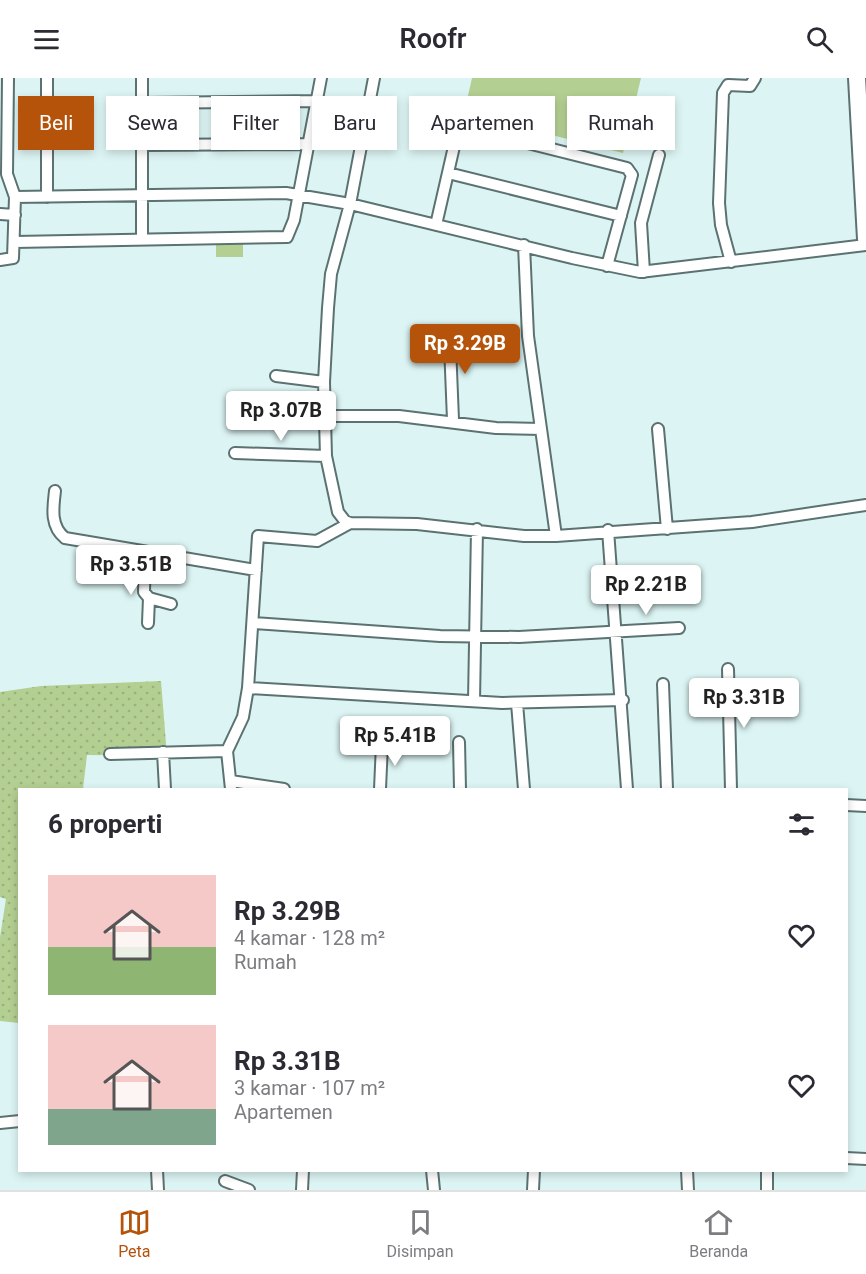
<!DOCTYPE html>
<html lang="id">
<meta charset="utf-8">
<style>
:root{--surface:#fff;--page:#f2f2f3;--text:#2b2b33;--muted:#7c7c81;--line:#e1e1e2;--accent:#b45309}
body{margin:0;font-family:Roboto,sans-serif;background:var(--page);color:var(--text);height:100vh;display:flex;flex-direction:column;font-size:22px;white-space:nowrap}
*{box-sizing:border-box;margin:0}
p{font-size:20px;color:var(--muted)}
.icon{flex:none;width:33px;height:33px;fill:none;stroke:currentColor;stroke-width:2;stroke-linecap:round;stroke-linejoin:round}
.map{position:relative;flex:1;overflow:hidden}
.details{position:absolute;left:18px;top:710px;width:830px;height:384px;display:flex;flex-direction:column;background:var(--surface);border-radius:0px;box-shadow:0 3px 9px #0003}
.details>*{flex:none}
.hud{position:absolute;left:18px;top:18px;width:831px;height:54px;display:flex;gap:12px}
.price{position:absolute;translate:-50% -51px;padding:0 14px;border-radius:6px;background:#fff;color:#222;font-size:20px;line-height:39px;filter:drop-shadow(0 2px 3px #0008)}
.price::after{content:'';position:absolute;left:50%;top:36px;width:18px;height:14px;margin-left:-9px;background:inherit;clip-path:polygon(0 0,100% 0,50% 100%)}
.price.active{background:var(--accent);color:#fff}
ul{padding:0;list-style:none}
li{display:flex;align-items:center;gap:18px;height:150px;padding:0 30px}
li span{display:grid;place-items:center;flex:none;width:168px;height:120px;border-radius:0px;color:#555}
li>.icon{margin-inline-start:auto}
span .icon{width:72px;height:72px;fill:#fffc;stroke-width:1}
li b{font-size:26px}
h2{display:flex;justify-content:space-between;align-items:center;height:72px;padding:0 30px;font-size:26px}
.tag{padding:0 21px;border-radius:0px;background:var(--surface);box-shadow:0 3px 9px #0003;font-size:21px;line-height:54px}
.tag.active{background:var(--accent);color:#fff}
header{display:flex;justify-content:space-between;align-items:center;height:78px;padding:0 30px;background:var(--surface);font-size:27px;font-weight:600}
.menu{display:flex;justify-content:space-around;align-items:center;height:84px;border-top:2px solid var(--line);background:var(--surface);font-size:16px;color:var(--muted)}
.menu a{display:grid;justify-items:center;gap:3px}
.menu .active{color:var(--accent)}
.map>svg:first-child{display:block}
.grass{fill:url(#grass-dots)}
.pitch{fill:#b4cf92}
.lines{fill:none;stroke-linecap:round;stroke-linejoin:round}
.minor-casing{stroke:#5b7271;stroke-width:14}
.primary-casing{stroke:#5b7271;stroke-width:20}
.minor{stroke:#fff;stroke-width:10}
.primary{stroke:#fff;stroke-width:16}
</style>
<header><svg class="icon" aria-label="menu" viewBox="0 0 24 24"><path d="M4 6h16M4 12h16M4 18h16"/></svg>Roofr<svg class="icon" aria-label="search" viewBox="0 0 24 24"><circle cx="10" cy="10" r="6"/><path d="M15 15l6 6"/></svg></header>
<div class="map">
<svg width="866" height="1112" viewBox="0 0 866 1112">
<defs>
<pattern id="grass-dots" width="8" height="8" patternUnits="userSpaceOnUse" patternTransform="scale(1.5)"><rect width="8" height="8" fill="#b4cf92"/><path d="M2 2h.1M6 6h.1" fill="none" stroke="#9ab17d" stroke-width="1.8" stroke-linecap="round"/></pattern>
</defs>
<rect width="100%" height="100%" fill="#dcf5f4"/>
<path class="grass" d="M161,603L167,678L87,677L83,711H20L19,945L0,943V859L6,821L0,819V614L41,608Z"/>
<path class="pitch" d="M472,0H641L623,75L464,35Z
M243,165V179H216V166Z"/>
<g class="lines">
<g class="minor-casing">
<path id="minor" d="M8,0L7,96L15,119L286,115L350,126L572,180L640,194L866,167
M142,25L317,23
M142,67L309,66
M448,95L621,138
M47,119V0
M0,136L15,137
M436,147L458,51L500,58L627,90L632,97L607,188
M142,162V0
M15,164L287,159L294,142L321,0
M524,167L528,258L556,458
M0,182L13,180L15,119
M731,184L721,147L719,125L723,15L728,7L750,8L755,0
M644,194L641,145L659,77
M442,257L443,264L450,267L453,342
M276,298L324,304
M324,338H399L496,350L541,351
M658,351L667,451
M235,375L326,378
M55,413C53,430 50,448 65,460L256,492
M350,445L345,443L338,434L326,378L324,304L328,230L331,196L350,126L374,0
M608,452L627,711
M145,474L144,514L149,520L171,526
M148,545L149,520
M253,545L440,558L519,559L679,550
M728,591L731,711
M663,606L667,711
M248,610L502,625L623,622
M474,623L477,451
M517,625L524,711
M459,664L460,711
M163,674L165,711
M110,676L227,673
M231,703L284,711
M231,711L227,673L243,639L248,610L258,458L317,463L350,445L417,446L524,458H556L752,444L866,427
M380,711L382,666
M846,727L866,728
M0,1045L20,1043
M846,1080L866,1081
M157,1092L158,1112
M432,1092L434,1112
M687,1092L688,1112
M767,1092V1112
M225,1103L249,1112
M302,1112L303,1092
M533,1112L534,1092"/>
</g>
<g class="primary-casing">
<path id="primary" d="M857,0L866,161"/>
</g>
<use href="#minor" class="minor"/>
<use href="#primary" class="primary"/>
</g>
</svg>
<b class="price active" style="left:465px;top:297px">Rp 3.29B</b>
<b class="price" style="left:281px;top:364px">Rp 3.07B</b>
<b class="price" style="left:131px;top:518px">Rp 3.51B</b>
<b class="price" style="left:646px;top:538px">Rp 2.21B</b>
<b class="price" style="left:744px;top:651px">Rp 3.31B</b>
<b class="price" style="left:395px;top:689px">Rp 5.41B</b>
<div class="hud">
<a class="tag active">Beli</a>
<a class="tag">Sewa</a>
<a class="tag">Filter</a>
<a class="tag">Baru</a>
<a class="tag">Apartemen</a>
<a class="tag">Rumah</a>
</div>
<section class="details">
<h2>6 properti<svg class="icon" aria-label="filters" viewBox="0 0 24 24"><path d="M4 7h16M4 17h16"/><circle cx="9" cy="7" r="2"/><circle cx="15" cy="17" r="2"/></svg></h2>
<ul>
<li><span style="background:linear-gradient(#f6c9c9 60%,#8fb573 0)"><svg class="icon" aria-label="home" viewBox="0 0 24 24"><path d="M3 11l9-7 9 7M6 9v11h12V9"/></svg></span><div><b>Rp 3.29B</b><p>4 kamar · 128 m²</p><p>Rumah</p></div><svg class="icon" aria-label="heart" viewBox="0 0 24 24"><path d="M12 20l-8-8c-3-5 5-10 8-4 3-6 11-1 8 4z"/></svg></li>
<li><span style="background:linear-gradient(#f6c9c9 70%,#7fa58c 0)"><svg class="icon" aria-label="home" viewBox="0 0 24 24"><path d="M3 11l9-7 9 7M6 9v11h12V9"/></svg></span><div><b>Rp 3.31B</b><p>3 kamar · 107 m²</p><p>Apartemen</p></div><svg class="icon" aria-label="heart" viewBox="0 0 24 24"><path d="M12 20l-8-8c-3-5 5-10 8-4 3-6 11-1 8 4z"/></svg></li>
</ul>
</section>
</div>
<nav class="menu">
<a class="active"><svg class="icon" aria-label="map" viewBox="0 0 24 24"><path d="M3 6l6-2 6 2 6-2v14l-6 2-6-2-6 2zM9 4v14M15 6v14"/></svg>Peta</a>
<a><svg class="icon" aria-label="saved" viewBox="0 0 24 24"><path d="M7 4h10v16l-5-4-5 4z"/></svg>Disimpan</a>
<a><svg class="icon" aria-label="home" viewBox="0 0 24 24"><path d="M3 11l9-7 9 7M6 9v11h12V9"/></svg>Beranda</a>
</nav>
